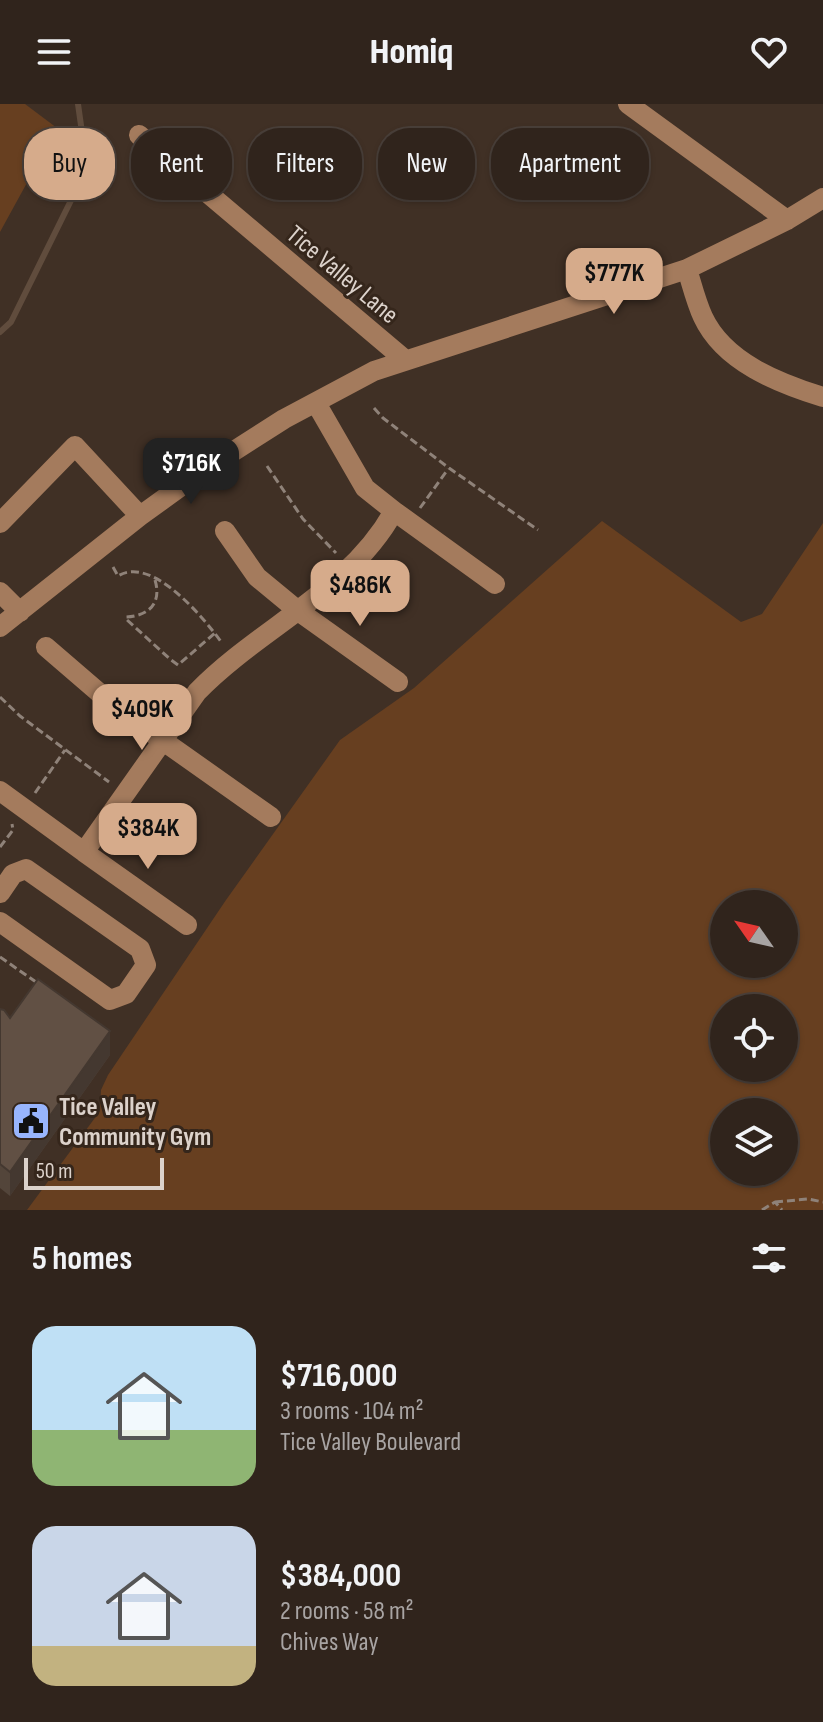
<!DOCTYPE html>
<meta charset="utf-8">
<style>
:root{--surface:#30241c;--page:#382c25;--text:#f1f3f6;--muted:#a8a4a3;--line:#4b413b;--accent:#d6ab8b}
body{margin:0;font-family:"Sofia Sans Condensed",sans-serif;background:var(--page);color:var(--text);height:100vh;display:flex;flex-direction:column;font-size:30px;white-space:nowrap}
*{box-sizing:border-box;margin:0}
p{font-size:26px;color:var(--muted)}
.icon{flex:none;width:44px;height:44px;fill:none;stroke:currentColor;stroke-width:2;stroke-linecap:round;stroke-linejoin:round}
.map{position:relative;height:1106px;overflow:hidden}
.sheet{display:flex;flex-direction:column;background:var(--surface);flex:1}
.sheet>*{flex:none}
.top-card{position:absolute;left:24px;top:24px;width:776px;height:72px;display:flex;gap:16px}
.needle{width:52px;rotate:304deg}
.controls{position:absolute;left:710px;top:786px;display:grid;gap:16px}
.controls a{display:grid;place-items:center;width:88px;height:88px;border-radius:50%;background:var(--surface);box-shadow:0 2px 6px #0004,0 0 0 2px var(--line);font-size:40px}
.scale{position:absolute;left:24px;bottom:20px;width:140px;box-sizing:border-box;padding-left:8px;border:4px solid #dcd2cb;border-top:0;font-size:22px;line-height:28px;white-space:nowrap;color:#dcd2cb;-webkit-text-stroke:6px #35261b;paint-order:stroke}
.price{position:absolute;translate:-50% -68px;padding:0 18px;border-radius:16px;background:var(--accent);color:#111;font-size:26px;line-height:52px;filter:drop-shadow(0 2px 4px #0008)}
.price::after{content:'';position:absolute;left:50%;top:48px;width:24px;height:18px;margin-left:-12px;background:inherit;clip-path:polygon(0 0,100% 0,50% 100%)}
.price.selected{background:#222;color:#fff}
ul{padding:0;list-style:none}
li{display:flex;align-items:center;gap:24px;height:200px;padding:0 32px}
li span{display:grid;place-items:center;flex:none;width:224px;height:160px;border-radius:24px;color:#555}
li>.icon{margin-inline-start:auto}
span .icon{width:96px;height:96px;fill:#fffc;stroke-width:1}
li b{font-size:34px}
h2{display:flex;justify-content:space-between;align-items:center;height:96px;padding:0 32px;font-size:34px}
.pill{padding:0 28px;border-radius:32px;background:var(--surface);box-shadow:0 2px 6px #0004,0 0 0 2px var(--line);font-size:28px;line-height:72px}
.pill.selected{background:var(--accent);color:#111}
header{display:flex;justify-content:space-between;align-items:center;height:104px;padding:0 32px;background:var(--surface);font-size:36px;font-weight:800}
.map>svg:first-child{display:block}
.green{fill:#673f20;fill-rule:evenodd}
.lines{fill:none;stroke-linecap:round;stroke-linejoin:round}
.stream{stroke:#604c3d;stroke-width:6}
.path{stroke:#8f8279;stroke-width:3;stroke-dasharray:8 4;stroke-linecap:butt}
.minor{stroke:#a47b5d;stroke-width:20}
.wall{fill:#53453a}
.shaded-wall{fill:#443830}
.building{fill:#615044;stroke:#443830;stroke-width:2}
.labels{text-anchor:middle;stroke-width:6;stroke-linejoin:round;paint-order:stroke}
.street-label{font-size:26px;fill:#dcd2cb;stroke:#35261b}
.poi-label{font-size:26px;font-weight:bold;fill:#dcd2cb;stroke:#35261b;text-anchor:start}
</style>
<header><svg class="icon" aria-label="menu" viewBox="0 0 24 24"><path d="M4 6h16M4 12h16M4 18h16"/></svg>Homiq<svg class="icon" aria-label="heart" viewBox="0 0 24 24"><path d="M12 20l-8-8c-3-5 5-10 8-4 3-6 11-1 8 4z"/></svg></header>
<div class="map">
<svg width="823" height="1106" viewBox="0 0 823 1106">
<rect width="100%" height="100%" fill="#403025"/>
<path class="green" d="M0,0H25L57,24L0,128Z
M602,417L741,518L762,510L823,419V1106H27L100,1007L101,986L108,971L226,796L340,636L414,584ZM724,800H784V860H724ZM724,904H784V964H724ZM724,1008H784V1068H724Z"/>
<g class="lines">
<path class="stream" d="M0,228L11,218L87,64L78,0"/>
<path class="path" d="M374,304L383,314L449,364L538,426
M267,362L303,415L336,449
M420,404L448,365
M113,463L118,472C152,451 204,514 222,539
M155,476C162,499 149,512 126,513V515L171,556L178,561L215,529
M0,593L20,612L109,678
M35,689L65,646
M0,743L13,726L12,720
M0,853L36,878
M775,1098L808,1095L823,1098
M762,1106L775,1098L782,1106"/>
<path class="minor" d="M628,0L787,116
M139,31L404,255
M687,165C692,181 696,198 703,213C724,258 778,279 823,293
M394,407L495,480
M0,419L75,342L140,412
M225,427L257,473L297,506L398,578
M0,488L20,508
M0,523L140,412L198,370L284,315L374,267L687,165L787,116L823,94
M46,543L118,605L271,713
M0,687L84,748L197,588C259,524 350,487 394,407L365,384L316,299
M84,748L187,821
M0,789L13,770L26,765L140,845L146,861L126,890L110,896L0,818"/>
</g>
<path class="wall" d="M0,905L10,914L110,951L10,1092L0,1084Z"/>
<path class="shaded-wall" d="M110,927V951L10,1092V1068Z"/>
<path class="building" d="M38,875L110,927L10,1068L0,1060V905L4,906L10,914Z"/>
<defs>
<g id="civic-square" transform="scale(2)"><rect x="-9" y="-9" width="18" height="18" rx="4" fill="#98b5fd" stroke="#35261b"/><path d="M-.6-6.5H3V-4.5H.6V-3L4-1V1h2V6H-6V1h2V-1L-.6-3ZM-1.2 2.5V6h2.4V2.5Z" fill="#111"/></g>
</defs>
<g fill-rule="evenodd">
<use href="#civic-square" x="31" y="1017"/>
</g>
<g class="labels">
<g class="street-label">
<text transform="translate(343 170) rotate(40)" y="9">Tice Valley Lane</text>
</g>
<g class="poi-label">
<text x="59" y="1011">Tice Valley<tspan x="59" dy="30">Community Gym</tspan></text>
</g>
</g>
</svg>
<div class="controls">
<a><svg class="needle" viewBox="-14 -14 28 28"><path d="M0-13l5 13h-10z" fill="#e53935"/><path d="M0 13l5-13h-10z" fill="#a8a4a3"/></svg></a>
<a><svg class="icon" aria-label="locate" viewBox="0 0 24 24"><circle cx="12" cy="12" r="6"/><path d="M12 2v4M12 18v4M2 12h4M18 12h4"/></svg></a>
<a><svg class="icon" aria-label="layers" viewBox="0 0 24 24"><path d="M12 4l9 5-9 5-9-5zM3 14l9 5 9-5"/></svg></a>
</div>
<div class="scale">50 m</div>
<b class="price" style="left:614px;top:212px">$777K</b>
<b class="price selected" style="left:191px;top:402px">$716K</b>
<b class="price" style="left:360px;top:524px">$486K</b>
<b class="price" style="left:142px;top:648px">$409K</b>
<b class="price" style="left:148px;top:767px">$384K</b>
<div class="top-card">
<a class="pill selected">Buy</a>
<a class="pill">Rent</a>
<a class="pill">Filters</a>
<a class="pill">New</a>
<a class="pill">Apartment</a>
</div>
</div>
<section class="sheet">
<h2>5 homes<svg class="icon" aria-label="filters" viewBox="0 0 24 24"><path d="M4 7h16M4 17h16"/><circle cx="9" cy="7" r="2"/><circle cx="15" cy="17" r="2"/></svg></h2>
<ul>
<li><span style="background:linear-gradient(#bfe0f5 65%,#8fb573 0)"><svg class="icon" aria-label="home" viewBox="0 0 24 24"><path d="M3 11l9-7 9 7M6 9v11h12V9"/></svg></span><div><b>$716,000</b><p>3 rooms · 104 m²</p><p>Tice Valley Boulevard</p></div></li>
<li><span style="background:linear-gradient(#c9d6e8 75%,#c2b280 0)"><svg class="icon" aria-label="home" viewBox="0 0 24 24"><path d="M3 11l9-7 9 7M6 9v11h12V9"/></svg></span><div><b>$384,000</b><p>2 rooms · 58 m²</p><p>Chives Way</p></div></li>
</ul>
</section>
